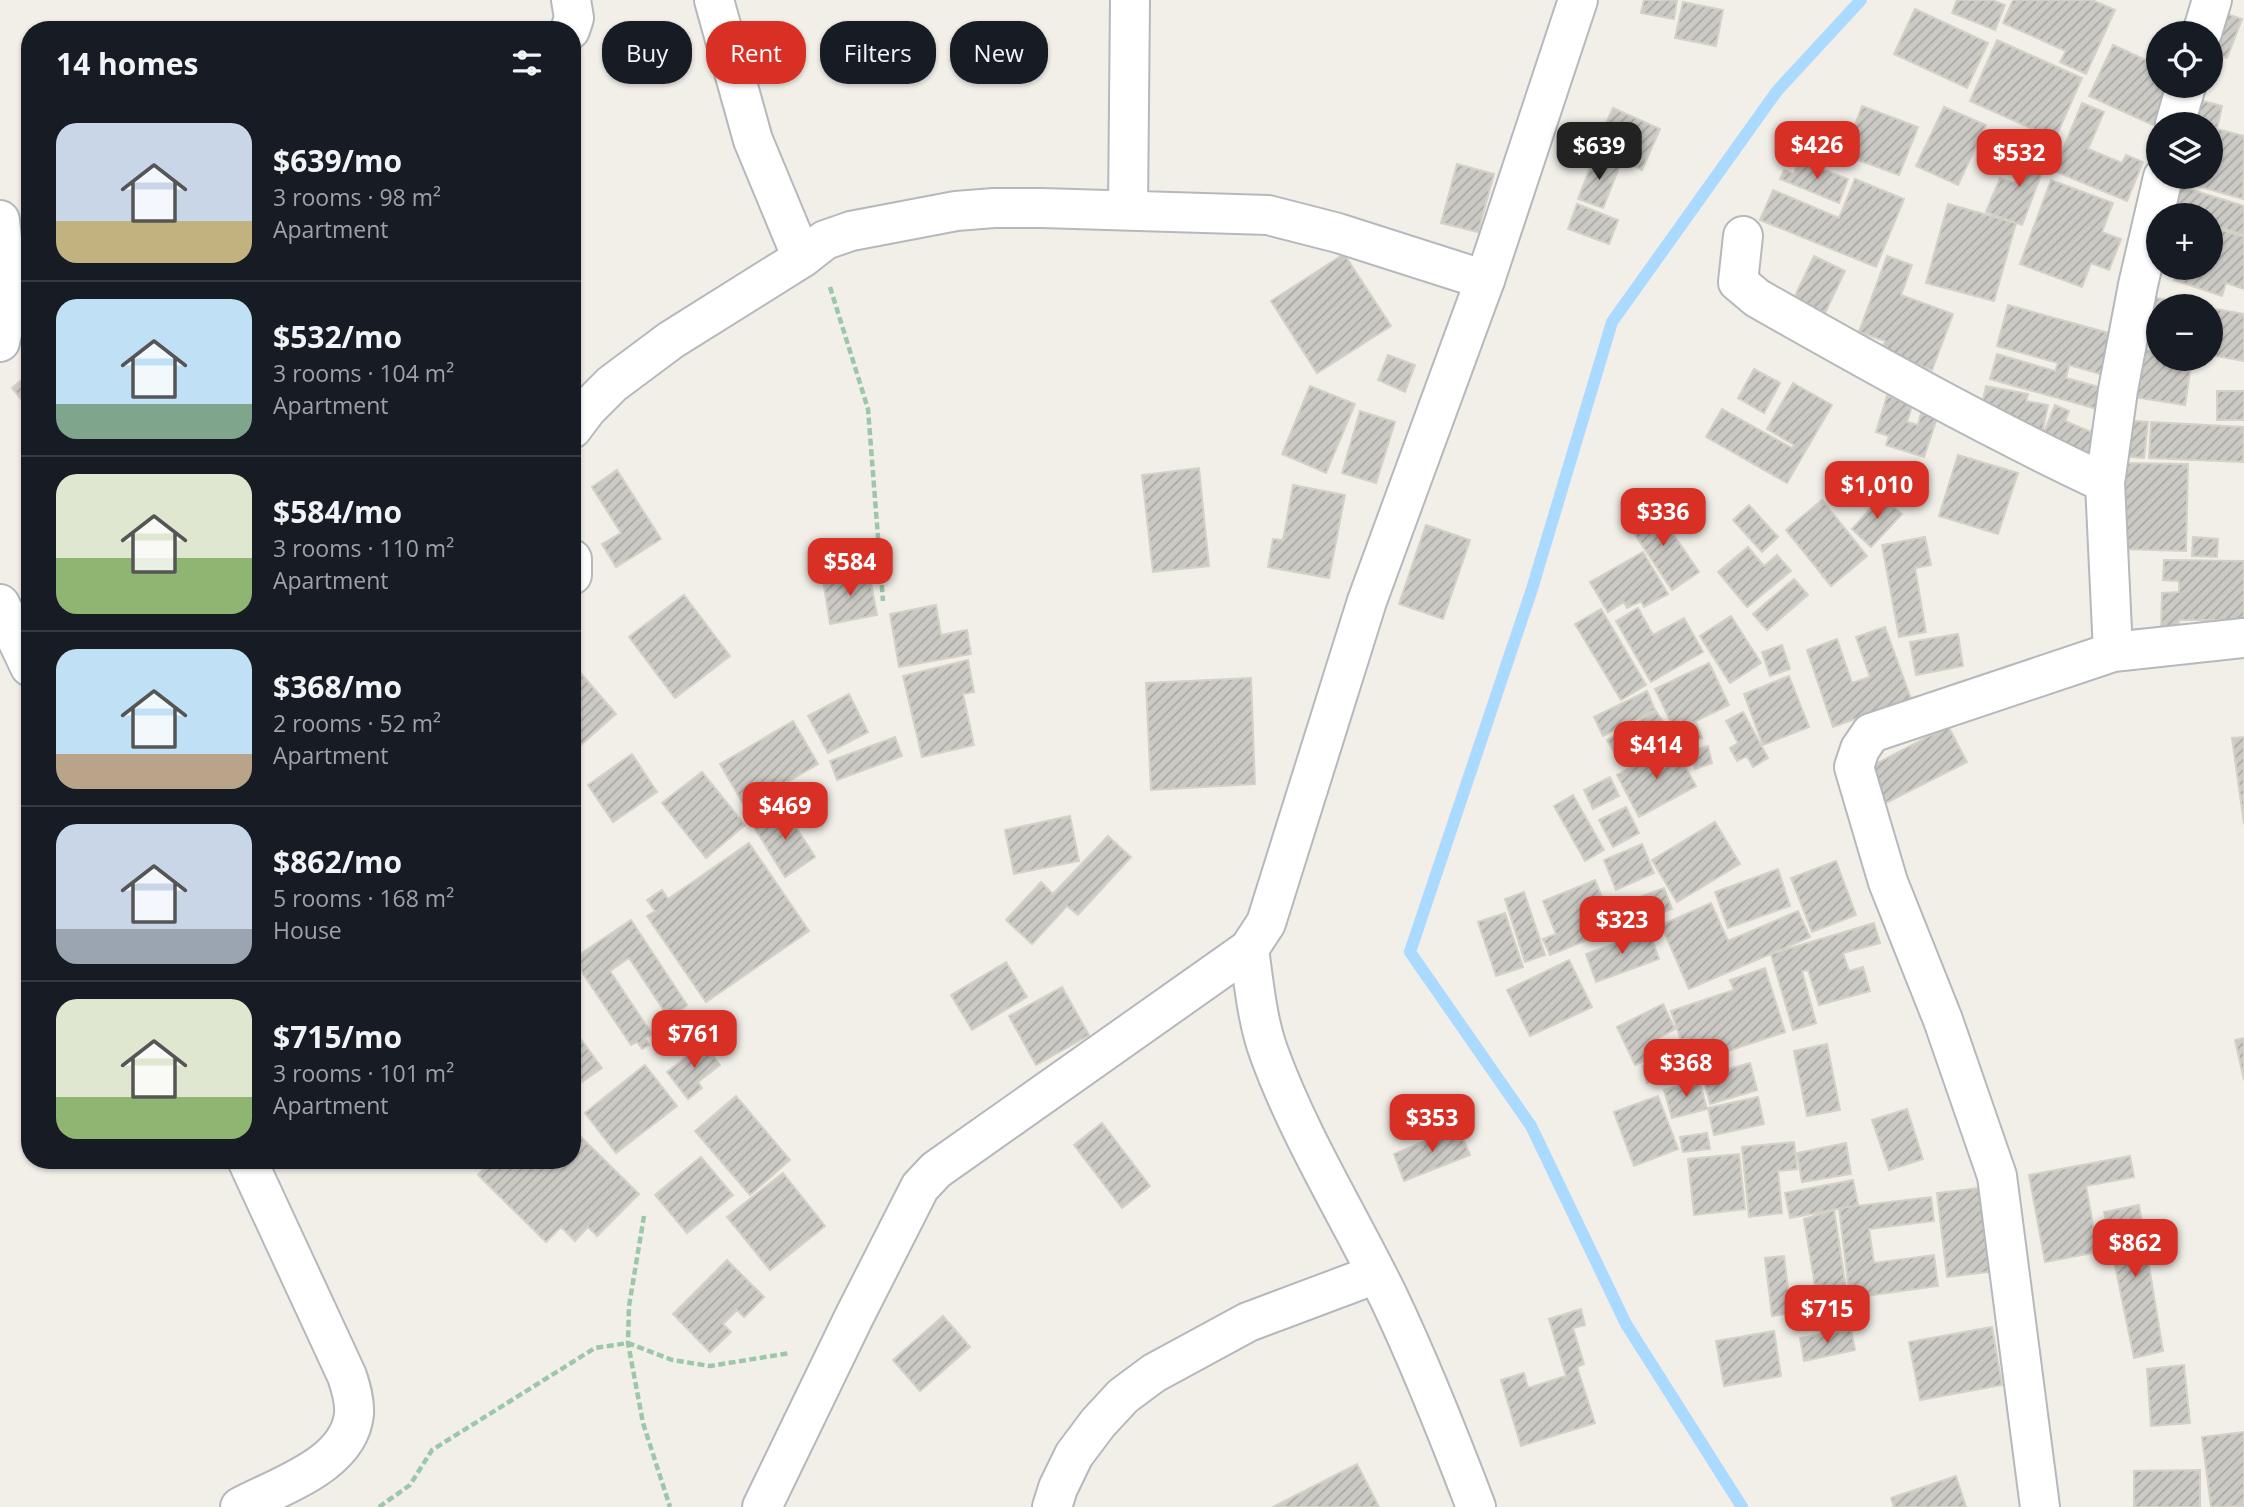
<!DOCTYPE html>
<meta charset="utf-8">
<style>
:root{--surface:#171b24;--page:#242831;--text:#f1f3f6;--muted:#9ea1a6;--line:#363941;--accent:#d93025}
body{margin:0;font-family:"Open Sans",sans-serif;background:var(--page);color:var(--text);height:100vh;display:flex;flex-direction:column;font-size:26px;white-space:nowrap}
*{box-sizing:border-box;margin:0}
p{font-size:23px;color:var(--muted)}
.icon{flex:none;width:38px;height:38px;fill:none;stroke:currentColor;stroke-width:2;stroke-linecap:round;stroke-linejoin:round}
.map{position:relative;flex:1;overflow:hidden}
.sheet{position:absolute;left:21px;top:21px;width:560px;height:1148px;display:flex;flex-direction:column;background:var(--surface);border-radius:28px;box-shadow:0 2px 5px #0004}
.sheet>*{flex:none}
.guide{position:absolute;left:602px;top:21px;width:665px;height:63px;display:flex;gap:14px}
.controls{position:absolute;left:2146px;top:21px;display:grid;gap:14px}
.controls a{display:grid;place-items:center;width:77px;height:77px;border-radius:50%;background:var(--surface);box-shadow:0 2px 5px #0004;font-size:35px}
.price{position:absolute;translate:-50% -60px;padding:0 16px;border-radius:14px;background:var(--accent);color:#fff;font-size:23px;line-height:46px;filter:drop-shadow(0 2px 4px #0008)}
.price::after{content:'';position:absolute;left:50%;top:42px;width:21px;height:16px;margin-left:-10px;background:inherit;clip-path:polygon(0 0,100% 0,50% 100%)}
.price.on{background:#222;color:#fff}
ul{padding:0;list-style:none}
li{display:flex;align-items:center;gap:21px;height:175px;padding:0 35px}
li+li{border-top:2px solid var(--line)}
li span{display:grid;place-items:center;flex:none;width:196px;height:140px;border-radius:21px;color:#555}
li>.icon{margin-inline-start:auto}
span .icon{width:84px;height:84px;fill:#fffc;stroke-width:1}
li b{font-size:30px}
h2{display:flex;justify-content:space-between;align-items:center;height:84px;padding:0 35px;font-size:30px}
.tag{padding:0 24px;border-radius:28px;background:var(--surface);box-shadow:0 2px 5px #0004;font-size:24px;line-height:63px}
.tag.on{background:var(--accent);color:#fff}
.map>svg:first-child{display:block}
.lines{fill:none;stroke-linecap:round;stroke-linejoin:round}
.stream{stroke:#aadaff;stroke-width:12}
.building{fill:url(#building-hatch);stroke:#d6d1c6;stroke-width:2}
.minor-casing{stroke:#b5b8bc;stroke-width:42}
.tertiary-casing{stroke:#b5b8bc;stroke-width:42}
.path{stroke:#9cc7a9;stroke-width:4.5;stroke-dasharray:7 3.5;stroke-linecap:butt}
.minor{stroke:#fff;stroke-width:38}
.tertiary{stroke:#fff;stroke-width:38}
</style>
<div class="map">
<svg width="2244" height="1507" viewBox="0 0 2244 1507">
<defs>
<pattern id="building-hatch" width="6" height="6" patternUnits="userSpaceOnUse" patternTransform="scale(1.75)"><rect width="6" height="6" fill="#cccac5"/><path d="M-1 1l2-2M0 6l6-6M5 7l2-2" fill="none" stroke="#a9a8a4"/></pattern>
</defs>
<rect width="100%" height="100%" fill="#f1efe8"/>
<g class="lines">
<path class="stream" d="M1742,1507L1626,1324L1531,1126L1410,952L1532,589L1612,322L1777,91L1861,0"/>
</g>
<path class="building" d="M1644,0H1677L1674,19L1641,13Z
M1957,0H1992L2005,5L1995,30L1952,13Z
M2013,0H2092L2115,10L2086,74L2060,62L2066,51L2003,23Z
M1683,2L1723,10L1716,46L1675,38Z
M1915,9L1988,43L1967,88L1894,54Z
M2215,10L2242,19L2227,58L2210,52V33Z
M1997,40L2082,78L2055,139L1970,101Z
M2113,45L2150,62L2155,49L2158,51V86H2173L2155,126L2089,96Z
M2196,99L2222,106L2217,129L2244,136L2243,199L2173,179L2174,177H2210V124H2189Z
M2082,103L2104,112L2088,149L2122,163L2126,155L2143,162L2127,201L2054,171Z
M1862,106L1918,127L1899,175L1844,155Z
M1944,107L1986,125L1958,185L1916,166Z
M1613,108L1660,129L1642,170L1594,149Z
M2029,146L2049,154L2022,225L1986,212L2000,178L2015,183Z
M1595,155L1620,165L1603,208L1578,199Z
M1799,160L1848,179L1839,203L1780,179L1784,170L1794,174Z
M1457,164L1494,174L1478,232L1441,223Z
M1855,179L1904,199L1876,267L1760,220L1773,190L1839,218Z
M2051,180L2113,203L2102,232L2121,239L2109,270L2091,263L2082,287L2020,264Z
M2173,184L2244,206V235L2210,224V215H2184L2164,209Z
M1577,204L1618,220L1609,244L1568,229Z
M1948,204L2016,223L1994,301L1926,283Z
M2210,226L2244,237V289L2226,283L2222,296L2174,280L2178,268H2210Z
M1344,254L1391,326L1317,373L1271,301Z
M1814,256L1845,271L1825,313L1794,298Z
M1887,256L1912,265L1901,295L1953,314L1932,370L1881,351L1885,341L1859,332Z
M2146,296L2200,306H2158V346L2137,342Z
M2008,305L2116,335L2104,375L2069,365L2066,378L2110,390L2104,411L1990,379L1997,354L2055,371L2058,363L1997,346Z
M2210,308L2244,314V361L2210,355Z
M2136,348L2158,352V359H2192L2185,405L2127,396Z
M1388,355L1415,365L1405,392L1378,380Z
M1754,369L1780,383L1764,413L1738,398Z
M30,373V411L12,388Z
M1793,383L1832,405L1787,483L1706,437L1722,409L1792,448L1794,445L1767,429Z
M1310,386L1355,404L1326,473L1282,454Z
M1986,386L2028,394L2026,401L2048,405L2042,433L1979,419Z
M2217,391H2244V420H2217Z
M1887,396L1913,403L1907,422L1918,425L1921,413L1937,418L1924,457L1886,445L1889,436L1876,432Z
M2055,405L2069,411L2065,421L2091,432L2098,414L2096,458L2042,437Z
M1360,411L1395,422L1376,483L1342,473Z
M2122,420L2148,422L2144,458L2119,456Z
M2151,422L2244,427L2243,462L2149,458Z
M1958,455L2018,473L1998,534L1939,516Z
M2115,463L2188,464L2186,551L2120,549Z
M1199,468L1209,566L1153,572L1142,475Z
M617,470L661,539L616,567L602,544L621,533L592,487Z
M1293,485L1345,495L1329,578L1268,567L1273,539L1283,540Z
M1882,496L1902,514L1871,547L1852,529Z
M1822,500L1867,556L1831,586L1786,530Z
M1749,505L1778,537L1762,552L1733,520Z
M1654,506L1699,572L1672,590L1628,524Z
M1426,525L1470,540L1443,619L1399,604Z
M1925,537L1931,565L1915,568L1926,632L1899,637L1882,545Z
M2193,537L2218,539L2217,557L2192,556Z
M1748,547L1764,566L1777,555L1791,571L1747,607L1718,572Z
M1643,552L1668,594L1644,607L1641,601L1627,608L1624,602L1608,612L1590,582Z
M2164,560L2244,561V620H2179L2178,634H2161L2162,593L2179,592V581L2163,580Z
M869,572L877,615L830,624L823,580Z
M1794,579L1808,595L1767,630L1753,614Z
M684,595L730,656L675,698L629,637Z
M936,605L941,635L967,630L971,654L899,667L890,614Z
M1638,608L1653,635L1684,618L1703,652L1651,682L1616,621Z
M1601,609L1646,685L1621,700L1575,624Z
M1731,616L1761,663L1730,683L1700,636Z
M1885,627L1911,699L1833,727L1807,650L1837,639L1852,683L1870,677L1856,637Z
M1958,634L1963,666L1916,675L1910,642Z
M1782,645L1790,669L1770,676L1762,652Z
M968,660L974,692L963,694L974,745L922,757L903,676Z
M572,663L616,714L573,752L572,751Z
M1709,663L1729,705L1675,731L1655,689Z
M1789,676L1809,727L1763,745L1744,694Z
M1251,678L1255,784L1151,790L1146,683Z
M1647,691L1655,710L1603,736L1594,717Z
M849,694L868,732L828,753L808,716Z
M1656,711L1670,733L1621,763L1607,740Z
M1743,712L1768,758L1753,767L1747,756L1737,761L1730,748L1738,743L1726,721Z
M793,721L818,764L745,807L720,764Z
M1696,723L1702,738L1681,746L1676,731Z
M1948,726L1967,762L1886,803L1868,768Z
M895,737L902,756L837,780L830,761Z
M2244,737V824L2232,738Z
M1673,745L1696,786L1639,817L1617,775Z
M1708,746L1712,763L1695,769L1691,751Z
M632,754L657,792L613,822L588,785Z
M702,772L745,825L706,858L662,803Z
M1610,777L1619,796L1593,809L1584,790Z
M1573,795L1604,850L1585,861L1554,806Z
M1626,807L1639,833L1613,847L1599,820Z
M784,808L815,857L785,877L754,827Z
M1070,816L1079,861L1014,874L1005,830Z
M1715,822L1740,864L1677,902L1652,860Z
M1108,836L1131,857L1078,915L1067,906L1032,944L1006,920L1041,882L1053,894Z
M749,843L809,931L706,1002L647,916L655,911L647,900L662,890L668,899Z
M1642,844L1654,873L1616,890L1604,860Z
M1836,861L1856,915L1812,932L1791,878Z
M1778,869L1790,906L1728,928L1715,892Z
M1595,880L1615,929L1550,955L1543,939L1556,934L1543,901Z
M1664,888L1672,909L1621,927L1613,907Z
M1524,892L1545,955L1525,962L1505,899Z
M1711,903L1728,941L1798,911L1810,937L1689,989L1661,925Z
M1505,913L1523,967L1496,976L1478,922Z
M631,920L687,1005L669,1018L629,958L610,971L652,1034L645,1038L649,1045L642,1049L637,1042L631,1045L573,959Z
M1874,923L1880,943L1843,953L1849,971L1863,967L1870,991L1819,1005L1808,970L1802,971L1816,1023L1793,1030L1771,954Z
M1649,931L1659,959L1596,982L1586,954Z
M1569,960L1592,1007L1530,1036L1507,990Z
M1006,962L1027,997L972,1030L951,995Z
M1765,968L1785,1032L1689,1064L1671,1011L1734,990L1730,980Z
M1062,987L1089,1035L1036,1065L1009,1016Z
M1663,1004L1675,1029L1647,1044L1653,1057L1635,1065L1617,1027Z
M572,1027L602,1068L576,1086L572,1080Z
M2244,1038V1080L2235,1040Z
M704,1043L720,1065L698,1082L702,1088L688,1099L667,1072Z
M1827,1044L1840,1110L1807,1116L1794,1051Z
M1672,1047L1679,1075L1647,1083L1643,1066L1659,1062L1656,1051Z
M1750,1063L1757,1090L1710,1104L1703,1076Z
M645,1065L677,1106L616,1153L585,1113Z
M1699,1080L1707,1109L1672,1118L1664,1090Z
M736,1096L790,1160L750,1195L695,1131Z
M1658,1096L1678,1149L1634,1166L1614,1112Z
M1758,1097L1764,1124L1714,1135L1708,1108Z
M1907,1109L1923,1159L1889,1170L1872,1120Z
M1102,1123L1150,1186L1122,1208L1074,1145Z
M1458,1127L1470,1155L1404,1181L1394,1154Z
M572,1128L639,1194L597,1236L588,1227L575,1241L561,1227L546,1242L478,1175L492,1160H572Z
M1707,1133L1710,1149L1683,1152L1680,1137Z
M1794,1142L1797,1169L1778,1171L1782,1213L1749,1217L1742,1147Z
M1846,1143L1851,1174L1802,1182L1797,1153Z
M1739,1154L1745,1209L1694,1215L1688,1159Z
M2130,1156L2134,1177L2086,1186L2098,1252L2045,1262L2029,1175Z
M701,1157L733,1195L687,1233L655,1195Z
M783,1173L825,1226L770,1270L727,1217Z
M1853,1180L1858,1205L1790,1218L1785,1193Z
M1987,1187L1997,1271L1947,1277L1937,1193Z
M1931,1197L1934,1221L1869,1229L1874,1263L1934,1255L1938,1286L1850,1298L1839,1208Z
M2139,1205L2163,1351L2134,1358L2104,1212Z
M1834,1210L1847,1295L1817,1298L1804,1219Z
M1784,1256L1791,1313L1772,1316L1765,1258Z
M727,1260L764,1297L744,1317L737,1310L723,1324L731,1332L710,1352L673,1314Z
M1581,1309L1585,1325L1573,1328L1584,1364L1577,1367L1595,1423L1521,1446L1501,1380L1524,1373L1528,1388L1566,1376L1549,1319Z
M943,1316L970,1347L920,1391L893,1360Z
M1992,1327L2002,1385L1920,1400L1909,1342Z
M1851,1329L1855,1350L1804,1361L1800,1338Z
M1774,1331L1781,1376L1724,1386L1716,1341Z
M2184,1365L2190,1423L2151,1426L2147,1369Z
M2244,1432V1506L2211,1507L2202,1437Z
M1357,1464L1379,1507H1273Z
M2200,1470V1507H2134V1471Z
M1956,1476L1966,1507H1894L1891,1498Z"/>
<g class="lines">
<g class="minor-casing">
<path id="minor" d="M714,0L753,140L802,258
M570,30L574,18L571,0
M2202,33L2212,0
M2175,124L2186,86
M1128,209L1130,0
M0,220C4,257 10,307 0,342
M1743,236L1738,282L1757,298C1871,363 1986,427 2105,483
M572,429L587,409L612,384L671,340L802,258L825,240L851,231L956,211L994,208H1042L1268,215L1338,233L1485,280
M572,559V575
M0,604L30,667
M2113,652L2105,483L2118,390L2138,285L2163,177
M1249,949C1254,984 1257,1020 1269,1053C1300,1138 1349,1216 1388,1296C1421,1365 1449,1436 1476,1507
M240,1507C279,1486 349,1465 354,1414C355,1401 351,1388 347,1376L247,1160
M1052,1507L1058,1488L1074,1455L1098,1423L1123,1396L1154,1373L1248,1322L1376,1274
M2040,1507L1997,1176L1943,1020L1888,882L1854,767L1860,749L1871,733L2113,652L2244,638"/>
</g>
<g class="tertiary-casing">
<path id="tertiary" d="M762,1507L854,1317L920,1187L936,1170L1249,949L1266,923L1367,601L1485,280L1578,0"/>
</g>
<path class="path" d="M830,287L868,409L883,601
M644,1216L629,1306L628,1343L643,1423L670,1507
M379,1507L410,1485L432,1450L595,1348L628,1343L672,1360L710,1366L790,1353"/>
<use href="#minor" class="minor"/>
<use href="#tertiary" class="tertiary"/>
</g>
</svg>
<div class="controls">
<a><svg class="icon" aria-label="locate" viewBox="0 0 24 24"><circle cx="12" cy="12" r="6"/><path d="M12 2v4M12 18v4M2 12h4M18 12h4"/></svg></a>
<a><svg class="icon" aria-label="layers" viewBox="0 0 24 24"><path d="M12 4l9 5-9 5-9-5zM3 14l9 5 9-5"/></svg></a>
<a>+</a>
<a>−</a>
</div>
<b class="price" style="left:1817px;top:181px">$426</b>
<b class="price on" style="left:1599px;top:182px">$639</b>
<b class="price" style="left:2019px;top:189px">$532</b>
<b class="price" style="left:1877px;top:521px">$1,010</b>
<b class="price" style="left:1663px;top:548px">$336</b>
<b class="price" style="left:850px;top:598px">$584</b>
<b class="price" style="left:1656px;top:781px">$414</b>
<b class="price" style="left:785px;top:842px">$469</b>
<b class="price" style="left:1622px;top:956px">$323</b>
<b class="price" style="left:694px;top:1070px">$761</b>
<b class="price" style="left:1686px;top:1099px">$368</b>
<b class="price" style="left:1432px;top:1154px">$353</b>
<b class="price" style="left:2135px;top:1279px">$862</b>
<b class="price" style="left:1827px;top:1345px">$715</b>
<div class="guide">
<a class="tag">Buy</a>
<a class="tag on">Rent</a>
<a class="tag">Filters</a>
<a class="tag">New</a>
</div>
<section class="sheet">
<h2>14 homes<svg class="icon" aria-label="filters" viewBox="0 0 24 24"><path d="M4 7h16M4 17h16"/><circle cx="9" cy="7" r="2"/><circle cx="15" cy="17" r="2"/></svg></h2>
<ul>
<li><span style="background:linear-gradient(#c9d6e8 70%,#c2b280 0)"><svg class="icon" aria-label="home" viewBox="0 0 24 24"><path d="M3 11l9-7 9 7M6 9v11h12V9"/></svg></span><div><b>$639/mo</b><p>3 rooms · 98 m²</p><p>Apartment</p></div></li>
<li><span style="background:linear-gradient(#bfe0f5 75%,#7fa58c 0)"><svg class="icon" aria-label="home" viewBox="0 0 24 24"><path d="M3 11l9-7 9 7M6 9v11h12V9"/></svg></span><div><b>$532/mo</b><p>3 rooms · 104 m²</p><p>Apartment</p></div></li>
<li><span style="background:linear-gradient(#dfe7d0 60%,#8fb573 0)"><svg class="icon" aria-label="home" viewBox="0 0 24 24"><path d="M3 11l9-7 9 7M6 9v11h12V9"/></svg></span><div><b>$584/mo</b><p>3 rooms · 110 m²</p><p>Apartment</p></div></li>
<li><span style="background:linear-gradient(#bfe0f5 75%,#b9a48a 0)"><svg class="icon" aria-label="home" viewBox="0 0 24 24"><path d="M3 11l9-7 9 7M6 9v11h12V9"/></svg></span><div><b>$368/mo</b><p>2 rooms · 52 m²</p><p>Apartment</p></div></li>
<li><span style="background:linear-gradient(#c9d6e8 75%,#9aa5b1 0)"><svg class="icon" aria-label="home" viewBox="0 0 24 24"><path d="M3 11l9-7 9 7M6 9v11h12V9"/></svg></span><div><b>$862/mo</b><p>5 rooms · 168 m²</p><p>House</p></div></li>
<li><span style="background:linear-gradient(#dfe7d0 70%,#8fb573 0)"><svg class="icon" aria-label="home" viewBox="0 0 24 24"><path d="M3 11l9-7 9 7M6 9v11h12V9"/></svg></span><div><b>$715/mo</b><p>3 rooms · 101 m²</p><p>Apartment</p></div></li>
</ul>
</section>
</div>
